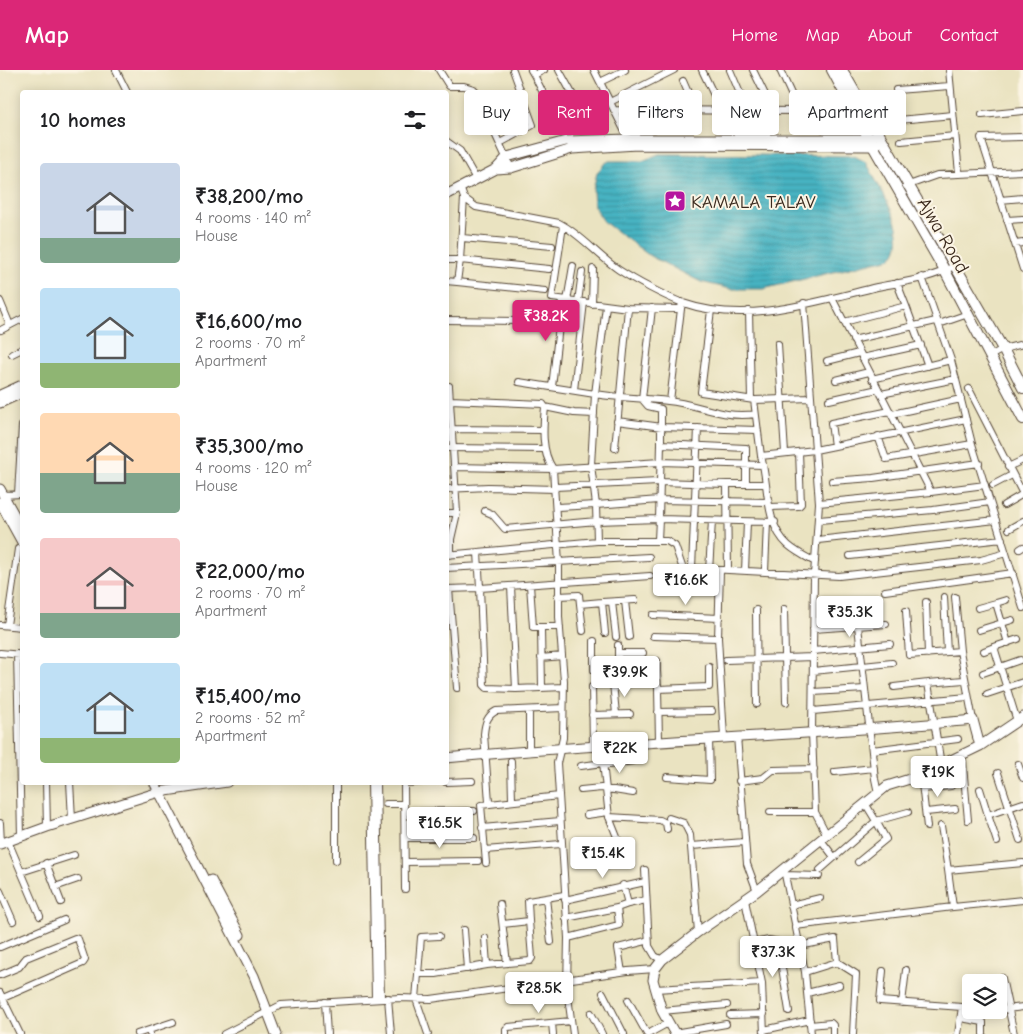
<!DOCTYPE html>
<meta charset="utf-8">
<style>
:root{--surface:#fff;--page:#f6f6f6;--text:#202124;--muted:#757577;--accent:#db2777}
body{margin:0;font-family:"Comic Neue",sans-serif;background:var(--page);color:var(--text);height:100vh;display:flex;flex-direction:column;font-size:19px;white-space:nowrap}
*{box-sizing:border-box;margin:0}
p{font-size:16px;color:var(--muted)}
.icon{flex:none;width:28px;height:28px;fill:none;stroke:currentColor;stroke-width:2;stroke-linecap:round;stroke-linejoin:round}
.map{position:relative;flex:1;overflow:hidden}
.drawer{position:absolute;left:20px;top:20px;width:429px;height:695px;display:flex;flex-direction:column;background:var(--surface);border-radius:5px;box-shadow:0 2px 12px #0003}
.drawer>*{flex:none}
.hud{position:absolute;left:464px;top:20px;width:475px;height:45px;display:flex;gap:10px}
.buttons{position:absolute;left:962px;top:904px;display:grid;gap:10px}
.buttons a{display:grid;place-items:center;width:45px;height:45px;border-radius:5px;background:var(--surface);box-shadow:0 2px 12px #0003;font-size:25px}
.price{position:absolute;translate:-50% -42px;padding:0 11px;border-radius:5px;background:#fff;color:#222;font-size:16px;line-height:32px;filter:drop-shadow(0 1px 2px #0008)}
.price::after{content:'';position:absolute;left:50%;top:30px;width:15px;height:11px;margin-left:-8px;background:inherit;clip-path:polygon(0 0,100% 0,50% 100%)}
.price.current{background:var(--accent);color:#fff}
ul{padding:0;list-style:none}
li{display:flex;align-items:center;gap:15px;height:125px;padding:0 20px}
li span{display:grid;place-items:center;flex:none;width:140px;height:100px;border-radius:5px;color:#555}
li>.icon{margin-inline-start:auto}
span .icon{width:60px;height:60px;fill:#fffc;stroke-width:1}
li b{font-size:21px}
h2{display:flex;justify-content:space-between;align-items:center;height:60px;padding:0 20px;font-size:21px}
.chip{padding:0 18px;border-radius:5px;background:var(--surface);box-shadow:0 2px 12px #0003;font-size:18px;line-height:45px}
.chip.current{background:var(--accent);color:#fff}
header{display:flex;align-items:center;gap:30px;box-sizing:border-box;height:70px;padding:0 25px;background:var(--accent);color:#fff}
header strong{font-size:24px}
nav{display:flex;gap:28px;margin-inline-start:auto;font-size:18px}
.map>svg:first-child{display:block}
.water{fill:url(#water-rules);stroke:#406e70}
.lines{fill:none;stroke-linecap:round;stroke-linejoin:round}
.street-casing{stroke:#554636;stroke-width:8}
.secondary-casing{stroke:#554636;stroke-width:11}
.primary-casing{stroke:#554636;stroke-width:12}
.street{stroke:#fff;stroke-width:6}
.secondary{stroke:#fff;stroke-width:9}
.primary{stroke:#fff;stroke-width:10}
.labels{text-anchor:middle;stroke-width:4;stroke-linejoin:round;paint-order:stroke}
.poi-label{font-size:19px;fill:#3b2a1e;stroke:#fcf5e5;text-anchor:start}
.street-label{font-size:19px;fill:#3b2a1e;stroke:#fcf5e5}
</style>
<header>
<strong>Map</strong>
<nav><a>Home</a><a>Map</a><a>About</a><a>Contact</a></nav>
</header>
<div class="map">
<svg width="1023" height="964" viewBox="0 0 1023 964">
<defs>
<pattern id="water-rules" width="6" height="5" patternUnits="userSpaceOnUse" patternTransform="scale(1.25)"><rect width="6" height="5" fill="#46b3c2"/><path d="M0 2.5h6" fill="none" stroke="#3c929d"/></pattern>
</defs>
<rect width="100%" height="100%" fill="#fcf5e5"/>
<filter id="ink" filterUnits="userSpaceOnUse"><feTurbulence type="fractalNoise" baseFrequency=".02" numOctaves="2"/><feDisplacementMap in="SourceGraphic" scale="10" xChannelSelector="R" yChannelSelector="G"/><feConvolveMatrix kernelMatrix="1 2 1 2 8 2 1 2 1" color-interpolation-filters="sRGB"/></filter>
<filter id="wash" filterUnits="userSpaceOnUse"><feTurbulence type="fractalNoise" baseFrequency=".0096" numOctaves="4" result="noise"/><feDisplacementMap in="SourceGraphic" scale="20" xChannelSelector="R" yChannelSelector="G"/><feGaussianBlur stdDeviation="1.12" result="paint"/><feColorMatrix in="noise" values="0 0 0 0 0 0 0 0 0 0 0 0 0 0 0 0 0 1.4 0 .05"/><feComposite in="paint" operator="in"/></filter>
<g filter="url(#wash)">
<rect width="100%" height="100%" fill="#eae3c1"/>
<path class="water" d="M659,84L854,86L866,92L870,99C881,122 913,167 891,188L763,219H731L701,212L650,186L604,152L594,136L593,120L597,103L604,94L609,91H642Z"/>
</g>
<g filter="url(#ink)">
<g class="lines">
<g class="street-casing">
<path id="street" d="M116,0L127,22
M439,0L449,16H464L474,19L511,98
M531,0L534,5L544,0
M559,0L585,47
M594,0L630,72
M702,0L722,42
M730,0L748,42
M753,0L773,41
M780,0L799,41
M949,0L959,103
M534,5L562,60
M683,11L696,41
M600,12L625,0
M896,20L950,16
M610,32L674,0
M614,40L806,41L817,40L850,26
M982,45L1023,41
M899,50L953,45
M1023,67L981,68L1023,199
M446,71L460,81L476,109
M901,71L955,66
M500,73L533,55L513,0
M906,116L937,105L1023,101
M460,117L464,128L476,137L559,153C582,165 598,186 619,200C636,211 664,226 683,233C746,255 815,232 877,217C902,212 931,209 954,196
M464,128L460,190L549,199
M1000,130L1023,128
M1007,150L1023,149
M563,156L552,228L628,238L681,239L682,232
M462,168L552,176
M1015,174L1023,173
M446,190H460L457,212L545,221
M922,207L951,290L972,374L1023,538
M446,211L457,212
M897,213L906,236
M832,228L931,422L985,415
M0,231L10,255
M567,231L573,196
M578,232L582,202
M804,233L819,433L814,505L812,662L815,742L827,765
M592,234L593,199
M606,236L595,324C619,328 644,328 668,331C699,334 722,349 755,344
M652,238L642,329L648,336L661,339V374
M711,240L701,322L754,330
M749,241L751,329
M446,250L522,251
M844,252L906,236L928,296
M939,254L968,244
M1,260L22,249
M853,270L936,251
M778,274L785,383
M12,284L22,279
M990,286L1003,279L1023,274
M862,288L921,275
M827,291L859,283
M872,309L951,290
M836,310L869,302
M519,312L595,324L591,395L596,435L659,430L768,432
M449,316L457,443L451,469V485
M552,317L562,230
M969,319L1023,424L1004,435
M574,320L584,232
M881,324L956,309
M810,328L754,330L761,386L815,380L966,349
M450,330L543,334L545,337L574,343L594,344
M829,330L878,319
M670,331L681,239
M545,337C543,358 541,381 553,399L559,493V547L564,611L563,668L557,693L568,868L567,919L573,964
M892,344L961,329
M617,351L662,357L757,360
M698,358L692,498L839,506L981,490L1006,483
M453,359L543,360
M878,366L886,389L972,374
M834,376L831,353L890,341
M446,378L544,379
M615,378L628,238
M761,386C769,414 764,453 788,475C796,482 806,487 815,492
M455,397L553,399L660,392L763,395
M1008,397L1023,390
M832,411L873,408L979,393
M746,414V378L661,374L659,449L775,452
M993,415L1012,405
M555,417L658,412L727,414
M446,419L488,417L555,419
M18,424L22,356
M3,425L22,424
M819,433L931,422
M557,437L596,435L597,471
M770,437L799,436L801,434L799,382
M485,441L492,444L505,459L597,451L659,449L658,470
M446,443H457
M819,450L933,440L990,432
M1009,459L1023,451
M818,470L996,450
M1020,479L1023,477
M446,485L597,471H667L675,476L686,508L695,513L719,518
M850,486L1002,469
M446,498L649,487
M728,500L727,414H765
M709,501L712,451
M720,501L718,568L724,667
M745,501L747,452
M765,502L767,452
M530,515L533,557H560
M511,516L516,619L564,617
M447,519L480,518L478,482
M449,519L457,618
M885,521L1013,503
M558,526L579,525L580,534
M944,527L947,582
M955,527L960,581
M625,531L629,567
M612,532L616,567
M926,532L928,584
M996,533L1006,530
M978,538L996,533L1008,573
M784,539L786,632
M756,540L757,634
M906,541L909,585L960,581L973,650
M653,545L719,548
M0,555L22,557
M7,555L18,479
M858,556L875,709L878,723
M21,557L22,548
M541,558L542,618
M813,559L886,554
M979,560L1012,550
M583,561L580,534L602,532
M605,563L602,532L635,530
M653,566L718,568
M594,571V600L657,601L658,619
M618,575V583
M813,581L890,574
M984,581L994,577
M0,583L22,585
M17,584L21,766
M541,588L562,586
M726,590L813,587
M657,591V601
M618,600V583H643
M813,601L892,593
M983,603L1020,590
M613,613L616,644
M592,617L593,675
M894,617L928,613
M516,619L487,618L484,615L480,518L650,506
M813,622L865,619
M987,624L1023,612
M529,640V680
M813,641L968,627
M658,642L712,641
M592,645L630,644
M1017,651L994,577L1018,569
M737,666L747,794L757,821
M659,671L658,619L709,617V597
M601,674L609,747L625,787L624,791L606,794
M872,680L958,669
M962,684L968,750
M511,691L512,730
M1018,694L1023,708
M941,695L928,613L964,610
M581,696L603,693
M603,696L632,691
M835,702L874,698
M998,703L1020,770
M921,705L927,757
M667,707L710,710L709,668
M739,711L763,708L773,700L814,699
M46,712L47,757
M70,712L72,749
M336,712V790
M371,712L375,929
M377,712L381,929
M404,712L405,819
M446,712L472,711
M404,713L423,712
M923,719L951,716
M980,719L988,745
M581,720L601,718L633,723
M489,732L484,664C485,653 487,646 496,641L563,638
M386,734H404
M405,742L474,741
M770,742H815
M926,742L955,739
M587,745L608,742
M609,747L660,750L666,753L667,759
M669,748L684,753L690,765L698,862
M0,753L1,774
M941,756L948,800
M482,758L560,751
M405,768H474
M821,770L834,787
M8,771L40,846
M997,772L988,745L1023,733
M691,776L745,772
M485,780L561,774
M405,792L478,791
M858,792L886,769L876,751L908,742
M46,793L61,832
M486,793L481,735L559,726
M1023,793L948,800L953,837L1023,830
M645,800L649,876L655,886L662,890
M784,800L805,902L811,964
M820,800L876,751L865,733
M21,802L74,785
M785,805L819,806
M55,817L78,809
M0,821L13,851
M546,828L551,872
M565,830L645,812
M745,830L762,913L764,964
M500,834L507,893
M628,834L646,830
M791,835L820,828
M566,848L617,838
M503,854L529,851L528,831L564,825
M795,856L953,837
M464,860L467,899
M485,868L487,895
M568,868L619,855L617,838L628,834L623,815
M754,873L769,870L799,876L835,869L837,892L856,904L853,964
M778,873L789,941
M0,877L64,850
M883,901L880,931L962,937
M622,902L618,878L646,871
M805,902L837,892
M418,904H436L487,895L530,891L532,888L529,851
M0,905L19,897L26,888L75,868L78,869L85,890L83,893L3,928
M1002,908L1014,964
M984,911L985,912
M655,919L762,913
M0,923L20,964
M603,923L624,964
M807,923L839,915
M388,928L391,964
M628,930L647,964
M325,932L327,964
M902,933L906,900
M999,940L1023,937
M662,941L727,935
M591,943L602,964
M730,945L764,944
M961,948L983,952V964
M552,953L553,964
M810,955L831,953L833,955V964
M764,960L810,950
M674,963L726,954
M137,964L149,960
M150,964L149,960L173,952
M224,964L281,935L400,928L431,929L628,901L655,899
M428,964L416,929L421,867L439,866
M506,964V959L508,957L571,951
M648,964L668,953
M958,964L962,937L971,938"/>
</g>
<g class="secondary-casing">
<path id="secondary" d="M496,99L511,98L572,79L637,75L873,76L877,74
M446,125L496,99L507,87L566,71L629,69H868L873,67
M0,325L22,315
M0,333L22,323
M0,419L22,459
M0,432L22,472
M446,688C622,671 798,667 973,650L980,676
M154,712L254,906L276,964
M0,774L47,757L159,722L227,712
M211,810L240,865
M675,964L662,941L653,910L655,899L662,890L698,862L757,821L887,716L916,707L980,676L1023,647"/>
</g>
<g class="primary-casing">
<path id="primary" d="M832,0L873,76L945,201L1023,349
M842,0L1003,279L1023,318"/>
</g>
<use href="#street" class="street"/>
<use href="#secondary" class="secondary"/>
<use href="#primary" class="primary"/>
</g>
</g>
<defs>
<g id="sight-square" transform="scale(1.125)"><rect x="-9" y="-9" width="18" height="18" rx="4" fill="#b5179e" stroke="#fcf5e5"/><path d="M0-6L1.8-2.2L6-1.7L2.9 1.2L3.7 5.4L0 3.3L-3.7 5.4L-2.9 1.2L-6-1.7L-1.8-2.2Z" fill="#fff"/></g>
</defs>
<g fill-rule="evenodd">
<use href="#sight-square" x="675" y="131"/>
</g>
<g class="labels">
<g class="poi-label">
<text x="691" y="138">KAMALA TALAV</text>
</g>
<g class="street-label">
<text transform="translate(944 165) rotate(60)" y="7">Ajwa Road</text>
</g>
</g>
</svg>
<div class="buttons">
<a><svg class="icon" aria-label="layers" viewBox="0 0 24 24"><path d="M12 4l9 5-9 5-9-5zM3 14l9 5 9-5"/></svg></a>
</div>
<b class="price current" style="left:546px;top:272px">₹38.2K</b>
<b class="price" style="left:686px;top:536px">₹16.6K</b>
<b class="price" style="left:850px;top:568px">₹35.3K</b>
<b class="price" style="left:625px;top:628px">₹39.9K</b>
<b class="price" style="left:620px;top:704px">₹22K</b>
<b class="price" style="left:938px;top:728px">₹19K</b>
<b class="price" style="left:440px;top:779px">₹16.5K</b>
<b class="price" style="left:603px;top:809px">₹15.4K</b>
<b class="price" style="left:773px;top:908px">₹37.3K</b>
<b class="price" style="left:539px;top:944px">₹28.5K</b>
<div class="hud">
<a class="chip">Buy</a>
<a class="chip current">Rent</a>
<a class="chip">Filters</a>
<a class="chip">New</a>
<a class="chip">Apartment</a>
</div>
<section class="drawer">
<h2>10 homes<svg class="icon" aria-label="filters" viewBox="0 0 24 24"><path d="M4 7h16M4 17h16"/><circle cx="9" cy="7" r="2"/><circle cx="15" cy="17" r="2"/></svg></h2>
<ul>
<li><span style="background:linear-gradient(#c9d6e8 75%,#7fa58c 0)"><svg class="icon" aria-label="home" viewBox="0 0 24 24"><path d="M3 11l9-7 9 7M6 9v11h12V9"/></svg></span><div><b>₹38,200/mo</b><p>4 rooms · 140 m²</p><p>House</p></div></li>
<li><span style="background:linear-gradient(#bfe0f5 75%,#8fb573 0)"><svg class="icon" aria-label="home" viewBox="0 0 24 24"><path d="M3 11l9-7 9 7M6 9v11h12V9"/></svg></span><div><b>₹16,600/mo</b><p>2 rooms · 70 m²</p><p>Apartment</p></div></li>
<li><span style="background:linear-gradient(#ffd9b3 60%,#7fa58c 0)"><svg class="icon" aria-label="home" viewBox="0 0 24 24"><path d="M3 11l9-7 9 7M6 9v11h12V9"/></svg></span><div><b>₹35,300/mo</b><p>4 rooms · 120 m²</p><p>House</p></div></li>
<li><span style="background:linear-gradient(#f6c9c9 75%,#7fa58c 0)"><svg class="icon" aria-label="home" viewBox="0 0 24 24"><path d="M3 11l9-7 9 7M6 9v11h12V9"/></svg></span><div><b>₹22,000/mo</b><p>2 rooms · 70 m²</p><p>Apartment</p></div></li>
<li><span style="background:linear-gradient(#bfe0f5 75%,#8fb573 0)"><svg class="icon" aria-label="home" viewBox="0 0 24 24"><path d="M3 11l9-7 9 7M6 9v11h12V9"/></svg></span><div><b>₹15,400/mo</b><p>2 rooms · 52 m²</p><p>Apartment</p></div></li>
</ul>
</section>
</div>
